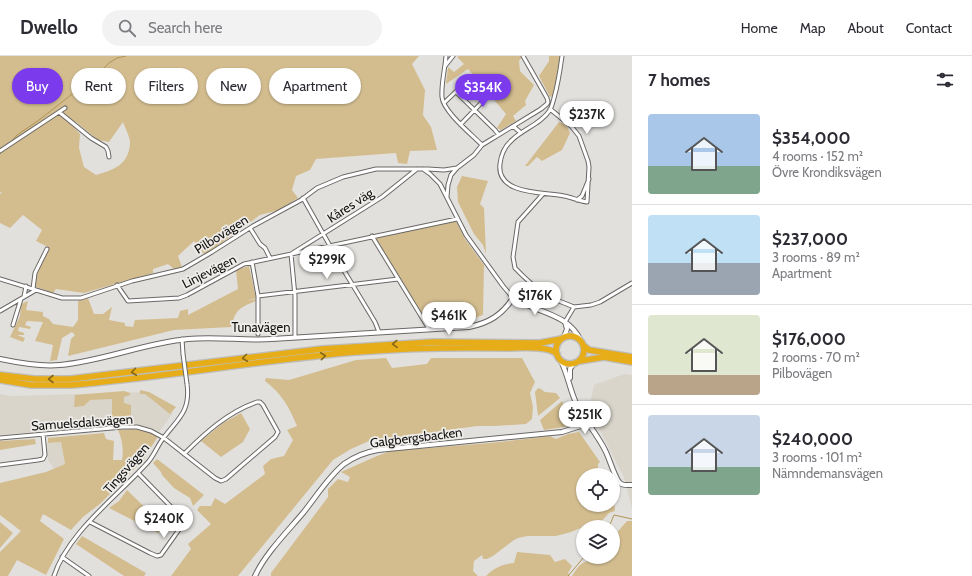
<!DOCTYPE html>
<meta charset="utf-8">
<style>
:root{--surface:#fff;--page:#f2f2f3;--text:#2b2b33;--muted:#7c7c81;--line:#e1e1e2;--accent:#7c3aed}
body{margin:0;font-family:Cabin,sans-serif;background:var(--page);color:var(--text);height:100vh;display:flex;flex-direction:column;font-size:15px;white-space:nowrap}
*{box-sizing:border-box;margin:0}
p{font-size:13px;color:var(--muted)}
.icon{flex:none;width:22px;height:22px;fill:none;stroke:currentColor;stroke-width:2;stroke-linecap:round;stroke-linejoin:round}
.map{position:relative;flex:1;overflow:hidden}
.sheet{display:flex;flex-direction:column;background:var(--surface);width:340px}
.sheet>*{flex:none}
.top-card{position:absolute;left:12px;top:12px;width:380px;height:36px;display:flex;gap:8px}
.fabs{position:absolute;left:576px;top:412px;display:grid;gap:8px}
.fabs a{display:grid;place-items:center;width:44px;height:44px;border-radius:50%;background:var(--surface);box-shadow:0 1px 3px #0004;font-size:20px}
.price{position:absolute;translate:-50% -34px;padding:0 9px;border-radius:14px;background:#fff;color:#222;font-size:13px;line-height:26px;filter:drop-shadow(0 1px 2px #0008)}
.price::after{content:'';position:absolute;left:50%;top:24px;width:12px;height:9px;margin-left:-6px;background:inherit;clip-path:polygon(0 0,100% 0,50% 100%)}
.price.on{background:var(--accent);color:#fff}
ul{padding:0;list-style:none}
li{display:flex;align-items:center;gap:12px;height:100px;padding:0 16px}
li+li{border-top:1px solid var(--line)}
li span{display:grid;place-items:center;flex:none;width:112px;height:80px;border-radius:4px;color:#555}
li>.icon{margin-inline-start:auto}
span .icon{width:48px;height:48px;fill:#fffc;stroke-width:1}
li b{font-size:17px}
h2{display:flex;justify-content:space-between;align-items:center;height:48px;padding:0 16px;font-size:17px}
.pill{padding:0 14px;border-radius:18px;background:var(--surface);box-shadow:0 1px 3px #0004;font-size:14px;line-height:36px}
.pill.on{background:var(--accent);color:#fff}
header{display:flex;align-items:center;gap:24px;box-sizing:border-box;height:56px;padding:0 20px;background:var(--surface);border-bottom:1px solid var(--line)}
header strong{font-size:19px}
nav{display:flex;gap:22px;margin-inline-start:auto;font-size:14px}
.search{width:280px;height:36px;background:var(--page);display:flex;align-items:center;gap:10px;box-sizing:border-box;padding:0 14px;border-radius:22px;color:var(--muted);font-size:15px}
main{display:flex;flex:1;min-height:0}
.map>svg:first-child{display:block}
.built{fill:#dad5cb}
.green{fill:#d3bd8f;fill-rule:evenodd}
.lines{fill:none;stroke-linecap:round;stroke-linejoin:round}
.stream{stroke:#b19356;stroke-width:1}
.street-casing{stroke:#6a6866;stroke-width:5}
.secondary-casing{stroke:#6a6866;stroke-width:6}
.highway-casing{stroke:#bdbdbc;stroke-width:8}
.street{stroke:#fff;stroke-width:3}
.secondary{stroke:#fff;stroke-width:4}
.highway{stroke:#e6ad19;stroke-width:5.5}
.street-bridge-casing{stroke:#6a6866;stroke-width:5;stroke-linecap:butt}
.street-bridge{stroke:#fff;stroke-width:3}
.oneway{stroke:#876715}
.labels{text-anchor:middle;stroke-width:3.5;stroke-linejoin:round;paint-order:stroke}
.street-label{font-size:13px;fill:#131211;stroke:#efedea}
</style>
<header>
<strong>Dwello</strong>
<div class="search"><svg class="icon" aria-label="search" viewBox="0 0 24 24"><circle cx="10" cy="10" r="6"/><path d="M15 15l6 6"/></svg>Search here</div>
<nav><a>Home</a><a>Map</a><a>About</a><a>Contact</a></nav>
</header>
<main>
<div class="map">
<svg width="632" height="520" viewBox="0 0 632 520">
<rect width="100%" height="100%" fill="#e2e0dd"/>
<path class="built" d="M624,318L632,319V453L624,422L589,352L594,329Z
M145,336L173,357L159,376L130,368L0,379V338L11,340Z
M61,386L65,408L54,413L48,404L46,387Z"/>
<path class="green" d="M0,0H419L412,8L425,34L423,59L431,71L437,94L410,95L407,108L398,107L396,97L316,103L310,114L296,120L292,134L298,142L279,154L260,159L205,199L194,185L178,200L182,211L174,213L168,208L153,213V217L84,237L56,233L53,237L31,229L48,191L36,185L42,174L23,159L10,172L0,167V138L2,137L0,136ZM76,66L98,84L109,86L123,66C125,72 130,81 130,87C129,109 113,114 96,119L84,111L79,92L80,78L72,69Z
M459,0H521L522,1L519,5L520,15L534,29L525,45L526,49L513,60L516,65L501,74L497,72L506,58L468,13L446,28L448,11L454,16L464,8L457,1Z
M549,0H560L555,31L552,40L550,41L539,20L549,5Z
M559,66L566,69L570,77L562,94L542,105L537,101L528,110H525Z
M462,120L488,125L480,148L484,152L486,198L483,189L474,178L458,146L457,131Z
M450,165H456L465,183L484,209L483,259L471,263L428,267L376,183L378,180Z
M249,210L256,242L246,245L255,243L256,245C238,252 236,254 231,271L174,274L68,300L71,283L75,279L72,276L62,282L57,304L50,305L53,289L35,285L43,266L27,265L25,269L31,271L30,273L19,271L18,275L24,277V279H17L25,282L23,286L10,281L20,260L21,248L28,245L26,254L43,256V260L49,263L53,268L73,271L78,264V245L88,242L94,258H103L112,251L109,264L125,267V270L133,271L135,264L178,262L180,255L188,253V259L238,233L236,214Z
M386,302L392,312L427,308L431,302H522L535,326L530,337L533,351L532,363L526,368L495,370H477L369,385L351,393L333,404L238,520H171L191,493L188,488L211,468L197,454L200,450H211L215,442L225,448L265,418L263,410L271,403L284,400L293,384L287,374L297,370C289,351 282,338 265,325L266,322L289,324L356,304Z
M538,332L541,333L545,336L556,337L560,342L538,360L535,336Z
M140,334L149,336L176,351L170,358L145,338H140Z
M124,335L130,337V339L124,341V347L131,349V367L112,370V343L90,344L84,350L74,351L75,339Z
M562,345L573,367L564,371L544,374L540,364Z
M241,357L250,373L243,386L221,401L201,385L223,367Z
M132,373L143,374L156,379L157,382L143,404L101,447L83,461L71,474L43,458L40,465L64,483L46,519L17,504L8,520H0V496L21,475L0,459V427L46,416L65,408L61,386L48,387V382L104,377L106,383L114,385L113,404H122C124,394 122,383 118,374Z
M579,376L600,406L598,408V412L602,414L606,419H583V449H613V435L615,455L609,457L600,467L583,471L571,476L556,480H528L518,482L514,484L493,500L487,503H483L482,499L474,505L473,515L478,520H271V517L328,441V433L338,423L348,426L350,421L341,416L377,400L391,395L490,387L550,380L556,383L568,378Z
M35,383L36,388L0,394V385Z
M157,403L204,439L193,450L190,442L174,432L162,419L161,416L153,407Z
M127,434L164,470L158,477L109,452L119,445Z
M627,465H632V520H572C580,507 584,503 600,505L602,501H613V481Z
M0,466L13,477L0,492Z
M82,480L146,517L144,520H124L76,488Z
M517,496L550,499L555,506L565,503L572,510L568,517L570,520H486C494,512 502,508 514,507Z"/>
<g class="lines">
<path class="stream" d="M11,86L17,79L39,64L99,17L109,7L117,2L126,0
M0,98L3,95
M609,471L614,459L632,463
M568,520L584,501"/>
<g class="street-casing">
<path id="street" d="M446,0C445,13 441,28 442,41C443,55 471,78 482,89L474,99L457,112L451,119L448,129L447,141
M445,10L453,0
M456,36L495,74L498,78
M444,47L469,23
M550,53L571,70L579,80L588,105L589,111L587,146C579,145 571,141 564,140C544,136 496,139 500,108C501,99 505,90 512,84C523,73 541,68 550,54C552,50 553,46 554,42C558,28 560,15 562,0
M59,56L65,52
M461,68L486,42
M513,70L521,77
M482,89L541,53L547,48L548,46L547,42L523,0
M0,95L59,56L91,82L106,91L108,95L109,101
M423,113L430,118L440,128L466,179L503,230L513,242
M543,138L518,166L513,201L515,212L523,220L544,239L574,251L591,249L600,246L632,227
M303,142L343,213L375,266L379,276
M577,144L582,140L589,123
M250,172L260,188L265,192L270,202
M372,180L429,273
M252,206L258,240V278
M0,223L62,242H81L132,225L183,213L212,196L253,170L301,144L317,132L343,121L376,113H428L444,114L457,112
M117,229L128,245L179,242L187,239L244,208L457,163
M33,233L35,217L47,193
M258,240L398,223
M24,241L26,230
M0,255L36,234
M565,266L574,251
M13,269L21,243
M295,281V240L291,198L382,141L417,113
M182,283L183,298
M0,382L123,371H137L151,375L164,382L215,422L221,425L226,423L275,381L278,376L263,349L260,346H257C228,356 205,377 184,398
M0,409L38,404L43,403L45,399L43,378
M90,466L150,497L157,500L161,499L183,468V463L138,417
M62,501L89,520
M54,520C68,476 119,439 149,405C154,399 157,391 162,384C176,364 191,357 187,328"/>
</g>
<g class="secondary-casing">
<path id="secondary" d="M564,281L567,273L565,266
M0,303C19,307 41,311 60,309C104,305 144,287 188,283C216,280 244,285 272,283C338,279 403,275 469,271C489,267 502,259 513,242C537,257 568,257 581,285
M561,305C568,319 570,335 577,349C585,365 597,378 605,394C609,401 615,423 620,427C623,430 628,429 632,429
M570,322V313L574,307
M255,520C265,498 287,476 303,457C316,441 328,421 344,408C354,401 366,396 378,394L562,376L587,368"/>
</g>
<g class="highway-casing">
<path id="highway" d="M556 294a14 14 0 1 1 28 0a14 14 0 1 1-28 0Z
M584,290L589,294L632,301
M580,305L604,301L632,306
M0,319L35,323H70L322,293L433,286L540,287L561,283
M0,324L31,329H71C166,321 261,304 356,296C406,292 457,291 507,292C520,292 548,289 557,298"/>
</g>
<use href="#street" class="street"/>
<use href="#secondary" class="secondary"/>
<use href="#highway" class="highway"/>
<g class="street-bridge-casing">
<path id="street-bridge" d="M183,298L187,328"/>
</g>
<use href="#street-bridge" class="street-bridge"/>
</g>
<defs><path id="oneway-chevron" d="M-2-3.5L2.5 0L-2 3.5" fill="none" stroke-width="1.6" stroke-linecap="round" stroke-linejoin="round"/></defs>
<g class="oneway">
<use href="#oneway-chevron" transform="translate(395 288) rotate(177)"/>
<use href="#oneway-chevron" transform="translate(323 300) rotate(-6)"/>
<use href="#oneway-chevron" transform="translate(245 302) rotate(173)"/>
<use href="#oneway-chevron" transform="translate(134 316) rotate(173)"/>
<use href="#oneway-chevron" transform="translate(51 323) rotate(180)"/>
</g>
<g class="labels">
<g class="street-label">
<text transform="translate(350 149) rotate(-33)" y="5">Kåres väg</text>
<text transform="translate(221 178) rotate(-32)" y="5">Pilbovägen</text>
<text transform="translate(209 215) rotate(-27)" y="5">Linjevägen</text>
<text x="261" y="276">Tunavägen</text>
<text transform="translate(82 366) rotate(-4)" y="5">Samuelsdalsvägen</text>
<text transform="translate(416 381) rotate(-7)" y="5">Galgbergsbacken</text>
<text transform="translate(126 412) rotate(-49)" y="5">Tingsvägen</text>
</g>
</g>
</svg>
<div class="fabs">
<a><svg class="icon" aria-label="locate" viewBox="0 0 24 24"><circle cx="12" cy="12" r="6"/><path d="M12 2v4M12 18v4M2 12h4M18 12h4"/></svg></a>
<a><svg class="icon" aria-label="layers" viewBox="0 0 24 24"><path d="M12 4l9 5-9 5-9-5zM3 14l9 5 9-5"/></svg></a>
</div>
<b class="price on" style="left:483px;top:52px">$354K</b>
<b class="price" style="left:587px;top:79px">$237K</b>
<b class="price" style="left:327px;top:224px">$299K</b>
<b class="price" style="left:535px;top:260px">$176K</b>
<b class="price" style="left:449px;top:280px">$461K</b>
<b class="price" style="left:585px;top:379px">$251K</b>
<b class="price" style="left:164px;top:483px">$240K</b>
<div class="top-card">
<a class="pill on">Buy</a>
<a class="pill">Rent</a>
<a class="pill">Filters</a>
<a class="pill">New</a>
<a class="pill">Apartment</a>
</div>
</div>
<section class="sheet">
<h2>7 homes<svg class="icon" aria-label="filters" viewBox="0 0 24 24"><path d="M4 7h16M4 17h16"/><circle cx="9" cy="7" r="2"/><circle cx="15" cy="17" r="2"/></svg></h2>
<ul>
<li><span style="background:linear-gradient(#a9c7e8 65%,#7fa58c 0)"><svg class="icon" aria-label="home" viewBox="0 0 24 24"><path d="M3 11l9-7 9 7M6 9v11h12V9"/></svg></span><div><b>$354,000</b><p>4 rooms · 152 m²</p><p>Övre Krondiksvägen</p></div></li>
<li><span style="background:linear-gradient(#bfe0f5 60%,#9aa5b1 0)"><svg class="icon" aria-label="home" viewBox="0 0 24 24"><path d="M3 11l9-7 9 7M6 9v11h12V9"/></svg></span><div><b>$237,000</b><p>3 rooms · 89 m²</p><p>Apartment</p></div></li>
<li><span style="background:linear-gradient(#dfe7d0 75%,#b9a48a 0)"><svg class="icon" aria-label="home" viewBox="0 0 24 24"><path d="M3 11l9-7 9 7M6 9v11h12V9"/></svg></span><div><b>$176,000</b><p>2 rooms · 70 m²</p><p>Pilbovägen</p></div></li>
<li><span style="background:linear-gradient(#c9d6e8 65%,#7fa58c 0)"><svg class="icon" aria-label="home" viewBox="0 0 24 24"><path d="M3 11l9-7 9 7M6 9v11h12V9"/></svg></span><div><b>$240,000</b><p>3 rooms · 101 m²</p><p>Nämndemansvägen</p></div></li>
</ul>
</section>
</main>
